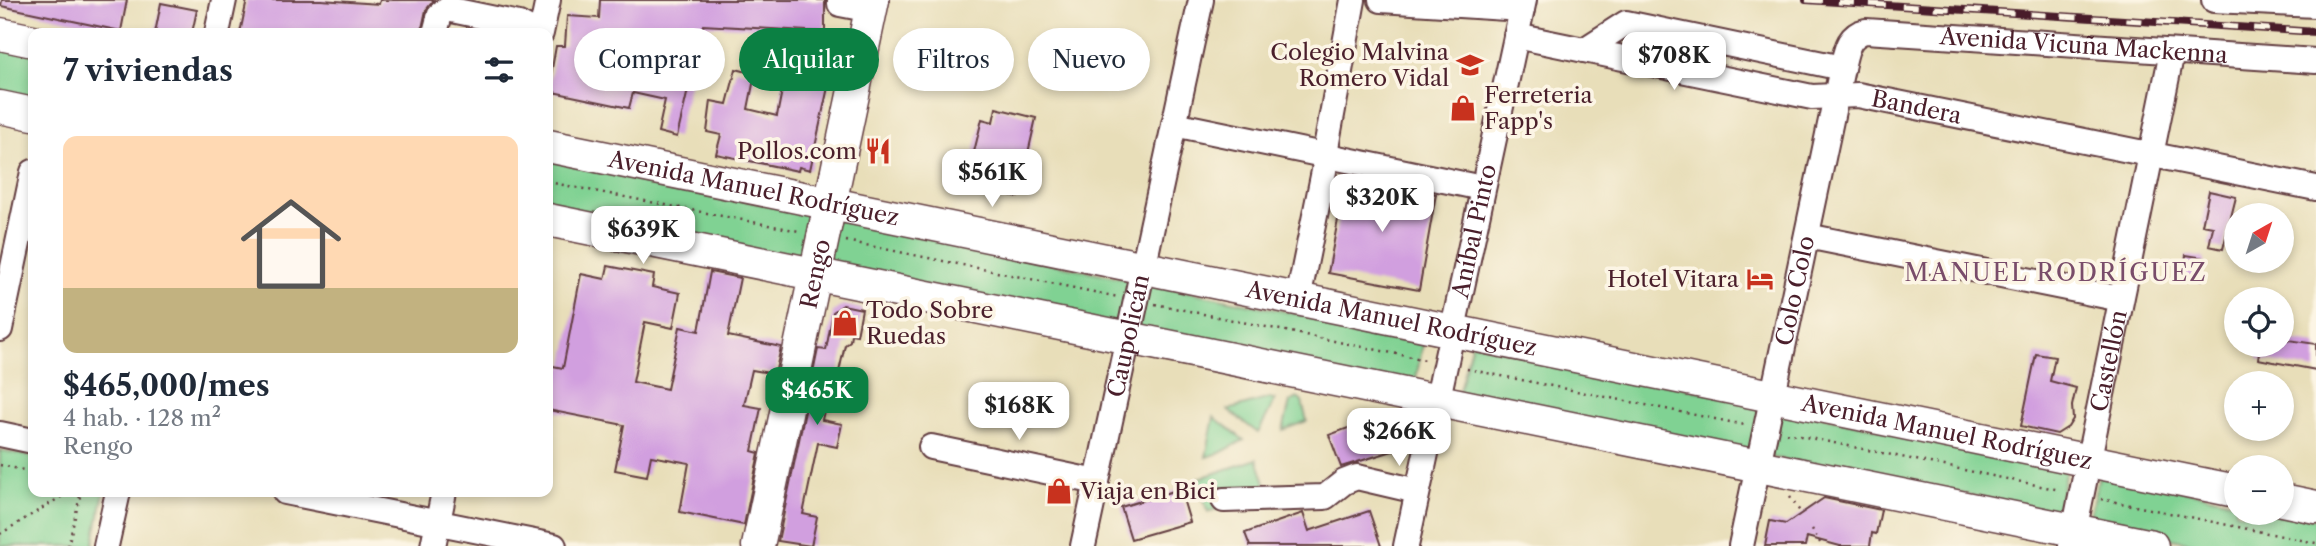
<!DOCTYPE html>
<html lang="es">
<meta charset="utf-8">
<style>
:root{--surface:#fff;--page:#f2f2f3;--text:#1f2937;--muted:#747a83;--accent:#0b8043}
body{margin:0;font-family:"Libre Caslon Text",serif;background:var(--page);color:var(--text);height:100vh;display:flex;flex-direction:column;font-size:26px;white-space:nowrap}
*{box-sizing:border-box;margin:0}
p{font-size:23px;color:var(--muted)}
.icon{flex:none;width:38px;height:38px;fill:none;stroke:currentColor;stroke-width:2;stroke-linecap:round;stroke-linejoin:round}
.map{position:relative;flex:1;overflow:hidden}
.details{position:absolute;left:28px;top:28px;width:525px;height:469px;display:flex;flex-direction:column;background:var(--surface);border-radius:14px;box-shadow:0 4px 10px #0003}
.details>*{flex:none}
.guide{position:absolute;left:574px;top:28px;width:665px;height:63px;display:flex;gap:14px}
.needle{width:46px;rotate:39deg}
.tools{position:absolute;left:2224px;top:203px;display:grid;gap:14px}
.tools a{display:grid;place-items:center;width:70px;height:70px;border-radius:50%;background:var(--surface);box-shadow:0 4px 10px #0003;font-size:35px}
.price{position:absolute;translate:-50% -60px;padding:0 16px;border-radius:14px;background:#fff;color:#222;font-size:23px;line-height:46px;filter:drop-shadow(0 2px 4px #0008)}
.price::after{content:'';position:absolute;left:50%;top:42px;width:21px;height:16px;margin-left:-10px;background:inherit;clip-path:polygon(0 0,100% 0,50% 100%)}
.price.on{background:var(--accent);color:#fff}
ul{padding:0;list-style:none}
li{display:grid;align-content:center;gap:14px;height:371px;padding:0 35px}
li span{display:grid;place-items:center;height:217px;border-radius:14px;color:#555}
li>.icon{margin-inline-start:auto}
span .icon{width:126px;height:126px;fill:#fffc;stroke-width:1}
li b{font-size:30px}
h2{display:flex;justify-content:space-between;align-items:center;height:84px;padding:0 35px;font-size:30px}
.pill{padding:0 24px;border-radius:32px;background:var(--surface);box-shadow:0 4px 10px #0003;font-size:24px;line-height:63px}
.pill.on{background:var(--accent);color:#fff}
.map>svg:first-child{display:block}
.green{fill:#80d293;stroke:#65785f;stroke-width:2}
.building{fill:#d19fdf}
.lines{fill:none;stroke-linecap:round;stroke-linejoin:round}
.minor-casing{stroke:#623c40;stroke-width:28}
.major-casing{stroke:#623c40;stroke-width:35}
.path{stroke:#623c40;stroke-width:2.5;stroke-dasharray:2 5;stroke-linecap:butt}
.minor{stroke:#fff;stroke-width:24}
.major{stroke:#fff;stroke-width:32}
.rail-casing{stroke:#4a1f2b;stroke-width:8}
.rail{stroke:#fcf5e5;stroke-width:5;stroke-dasharray:16;stroke-linecap:butt}
.labels{text-anchor:middle;stroke-width:7;stroke-linejoin:round;paint-order:stroke}
.street-label{font-size:23px;fill:#4a1f2b;stroke:#fcf5e5}
.poi-label{font-size:23px;fill:#4a1f2b;stroke:#fcf5e5;text-anchor:end}
.neighbourhood-label{font-size:24px;letter-spacing:2px;fill:#794c6a;stroke:#fcf5e5}
</style>
<div class="map">
<svg width="2316" height="546" viewBox="0 0 2316 546">
<rect width="100%" height="100%" fill="#fcf5e5"/>
<filter id="ink" filterUnits="userSpaceOnUse"><feTurbulence type="fractalNoise" baseFrequency=".0143" numOctaves="2"/><feDisplacementMap in="SourceGraphic" scale="14" xChannelSelector="R" yChannelSelector="G"/><feConvolveMatrix kernelMatrix="1 2 1 2 8 2 1 2 1" color-interpolation-filters="sRGB"/></filter>
<filter id="wash" filterUnits="userSpaceOnUse"><feTurbulence type="fractalNoise" baseFrequency=".00686" numOctaves="4" result="noise"/><feDisplacementMap in="SourceGraphic" scale="28" xChannelSelector="R" yChannelSelector="G"/><feGaussianBlur stdDeviation="1.57" result="paint"/><feColorMatrix in="noise" values="0 0 0 0 0 0 0 0 0 0 0 0 0 0 0 0 0 1.4 0 .05"/><feComposite in="paint" operator="in"/></filter>
<g filter="url(#wash)">
<rect width="100%" height="100%" fill="#e8deb9"/>
<path class="green" d="M0,45L33,52V103L0,97Z
M548,160L1424,340L1413,392L548,205Z
M1472,343L2066,468L2058,512L1457,397Z
M1270,398L1275,400L1258,433L1228,410Z
M1298,398L1302,402L1307,421L1283,430L1290,402Z
M1214,417L1244,440L1220,453L1206,457Z
M0,450L33,457V492H104L93,546H0Z
M1257,459L1268,492L1208,512L1197,479Z
M2100,472L2236,502V513H2282L2316,519V546H2206L2088,522Z"/>
<g id="blocks">
<path class="building" d="M2,0H127L121,31L1,6Z
M247,0H321L379,4L380,0H434L426,10L421,33H240Z
M600,0H825V32L703,25L677,137L658,132L665,100L633,93L629,108L548,91L556,46H565L567,16L599,18Z
M161,3L197,10L192,33H155Z
M751,47L833,64L810,170L799,167L798,171L716,154L721,135L707,132L711,101L727,104L736,69L755,74L748,109L777,116L784,80L780,79L783,68L748,60Z
M996,108L1036,118L1018,197L966,185L982,119L993,122Z
M1346,177L1436,194L1419,290L1328,273Z
M2209,191L2236,197L2223,249L2209,246L2213,227L2202,225Z
M2186,255L2205,258L2202,280L2183,277Z
M608,266L654,275L652,287L680,293L673,328L645,322L633,382L667,389L680,327L699,331L710,272L740,278L728,336L781,347L775,374L752,370L744,405L761,408L752,451L759,453L744,525L680,512L689,463L651,456L647,476L615,470L624,425L548,410V365L563,368L581,274L605,279Z
M843,305L862,309L857,335L851,334L850,341L845,345L836,385L830,384L827,397L822,420L842,424L837,447L818,443L803,514L817,517L811,546L778,541L818,349L826,350L833,312Z
M2282,339L2316,344V370L2258,359L2260,345H2282Z
M2036,354L2055,357L2050,381L2076,388L2072,406L2073,419L2068,427L2057,434L2021,426Z
M1389,413L1402,448L1341,467L1329,435Z
M1180,489L1190,522L1131,539L1121,507Z
M1824,498L1881,510L1876,534L1872,533L1870,546H1840L1807,537L1805,546H1765L1770,521L1786,524Z
M1369,511L1381,546H1250L1245,533L1303,513L1309,531Z"/>
</g>
</g>
<g filter="url(#ink)">
<use href="#blocks" fill-opacity="0" stroke="#623c40" stroke-width="2"/>
<g class="lines">
<g class="minor-casing">
<g id="minor">
<path d="M840,0V4L871,10"/>
<path d="M1381,0L1522,9"/>
<path d="M2214,0L2316,5"/>
<path d="M217,33L224,0"/>
<path d="M435,33L440,14L447,9L519,24L536,33"/>
<path d="M541,33L548,0"/>
<path id="s1" d="M1516,36L1812,97L1858,95L2316,188"/>
<path d="M1584,50L1626,23L1842,68"/>
<path d="M1174,124L1482,188"/>
<path d="M1807,236L2121,299"/>
<path d="M1298,299L1324,171L1327,142L1353,0"/>
<path d="M0,329L33,172"/>
<path d="M0,434L33,441"/>
<path d="M931,447L1097,482"/>
<path d="M285,492L554,546"/>
<path d="M1224,500L1325,497L1344,482L1357,477L1417,491"/>
<path d="M106,546L118,492"/>
<path d="M433,546L444,492"/>
<path id="s2" d="M1083,546L1201,0"/>
<path id="s3" d="M1406,546L1524,0"/>
<path id="s4" d="M1741,546L1842,68C1846,52 1847,35 1866,31L2316,61"/>
<path id="s5" d="M2071,546L2172,52"/>
</g>
</g>
<g class="major-casing">
<g id="major">
<path d="M0,34L33,41"/>
<path d="M0,107L33,114"/>
<path id="s6" d="M548,146L2236,491"/>
<path d="M548,220L2152,546"/>
<path d="M2282,500L2316,507"/>
<path id="s7" d="M758,546L873,0"/>
</g>
</g>
<path class="path" d="M548,182L799,231
M846,241L1118,297
M1155,304L1426,360
M1467,369L1745,425
M1786,433L2060,490
M0,465L33,472
M1790,497L1801,513
M2101,499L2316,543
M1812,529L1822,546
M0,534L69,492
M68,546L81,492"/>
<use href="#minor" class="minor"/>
<use href="#major" class="major"/>
<g class="rail-casing">
<path id="rail" d="M1806,0L2316,32"/>
</g>
<use href="#rail" class="rail"/>
</g>
</g>
<defs>
<g id="school-bare" transform="scale(2.1)"><path d="M0-5L7-2L0 1L-7-2ZM-4 1L0 2.5L4 1V4Q0 6-4 4Z" fill="#c8321e" stroke="#fcf5e5" stroke-width="2.5" paint-order="stroke"/></g>
<g id="shop-bare" transform="scale(2.1)"><path d="M-5-2.5h2.3a2.7 3.5 0 0 1 5.4 0H5L5.5 6h-11ZM-1.5-2.5h3a1.5 2.3 0 0 0-3 0Z" fill="#c8321e" stroke="#fcf5e5" stroke-width="2.5" paint-order="stroke"/></g>
<g id="restaurant-bare" transform="scale(2.1)"><path d="M-5-6h1v4h1v-4h1v4h1v-4h1v5L-1.5 .5V6h-2V.5L-5-1ZM5-6V6H3V1.5H1.5Q1.5-4 5-6Z" fill="#c8321e" stroke="#fcf5e5" stroke-width="2.5" paint-order="stroke"/></g>
<g id="hotel-bare" transform="scale(2.1)"><path d="M-6-4.5h1.5V1H6V5H4.5V3h-9V5H-6ZM-4 0a1.8 1.8 0 1 1 3.6 0ZM.5 0V-2.5h3Q6-2.5 6 0Z" fill="#c8321e" stroke="#fcf5e5" stroke-width="2.5" paint-order="stroke"/></g>
</defs>
<g fill-rule="evenodd">
<use href="#school-bare" x="1470" y="65"/>
<use href="#shop-bare" x="1463" y="108"/>
<use href="#restaurant-bare" x="878" y="151"/>
<use href="#hotel-bare" x="1760" y="279"/>
<use href="#shop-bare" x="845" y="323"/>
<use href="#shop-bare" x="1059" y="491"/>
</g>
<g class="labels">
<g class="street-label">
<text dy="8" stroke="none"><textPath href="#s4" startOffset="754">Avenida Vicuña Mackenna</textPath></text>
<text dy="8" stroke="none"><textPath href="#s1" startOffset="408">Bandera</textPath></text>
<text dy="8" stroke="none"><textPath href="#s6" startOffset="210">Avenida Manuel Rodríguez</textPath></text>
<text dy="8" stroke="none"><textPath href="#s3" startOffset="322">Aníbal Pinto</textPath></text>
<text dy="8" stroke="none"><textPath href="#s7" startOffset="278">Rengo</textPath></text>
<text dy="8" stroke="none"><textPath href="#s4" startOffset="261">Colo Colo</textPath></text>
<text dy="8" stroke="none"><textPath href="#s6" startOffset="861">Avenida Manuel Rodríguez</textPath></text>
<text dy="8" stroke="none"><textPath href="#s2" startOffset="215">Caupolicán</textPath></text>
<text dy="8" stroke="none"><textPath href="#s5" startOffset="189">Castellón</textPath></text>
<text dy="8" stroke="none"><textPath href="#s6" startOffset="1428">Avenida Manuel Rodríguez</textPath></text>
</g>
<g class="poi-label">
<text x="1449" y="60">Colegio Malvina<tspan x="1449" dy="26">Romero Vidal</tspan></text>
<text x="1484" y="103" text-anchor="start">Ferreteria<tspan x="1484" dy="26">Fapp's</tspan></text>
<text x="857" y="159">Pollos.com</text>
<text x="1739" y="287">Hotel Vitara</text>
<text x="866" y="318" text-anchor="start">Todo Sobre<tspan x="866" dy="26">Ruedas</tspan></text>
<text x="1080" y="499" text-anchor="start">Viaja en Bici</text>
</g>
<g class="neighbourhood-label">
<text x="2056" y="281">MANUEL RODRÍGUEZ</text>
</g>
</g>
</svg>
<div class="tools">
<a><svg class="needle" viewBox="-14 -14 28 28"><path d="M0-13l5 13h-10z" fill="#e53935"/><path d="M0 13l5-13h-10z" fill="#747a83"/></svg></a>
<a><svg class="icon" aria-label="locate" viewBox="0 0 24 24"><circle cx="12" cy="12" r="6"/><path d="M12 2v4M12 18v4M2 12h4M18 12h4"/></svg></a>
<a>+</a>
<a>−</a>
</div>
<b class="price" style="left:1674px;top:92px">$708K</b>
<b class="price" style="left:992px;top:209px">$561K</b>
<b class="price" style="left:1382px;top:234px">$320K</b>
<b class="price" style="left:643px;top:266px">$639K</b>
<b class="price on" style="left:817px;top:427px">$465K</b>
<b class="price" style="left:1019px;top:442px">$168K</b>
<b class="price" style="left:1399px;top:468px">$266K</b>
<div class="guide">
<a class="pill">Comprar</a>
<a class="pill on">Alquilar</a>
<a class="pill">Filtros</a>
<a class="pill">Nuevo</a>
</div>
<section class="details">
<h2>7 viviendas<svg class="icon" aria-label="filters" viewBox="0 0 24 24"><path d="M4 7h16M4 17h16"/><circle cx="9" cy="7" r="2"/><circle cx="15" cy="17" r="2"/></svg></h2>
<ul>
<li><span style="background:linear-gradient(#ffd9b3 70%,#c2b280 0)"><svg class="icon" aria-label="home" viewBox="0 0 24 24"><path d="M3 11l9-7 9 7M6 9v11h12V9"/></svg></span><div><b>$465,000/mes</b><p>4 hab. · 128 m²</p><p>Rengo</p></div></li>
</ul>
</section>
</div>
